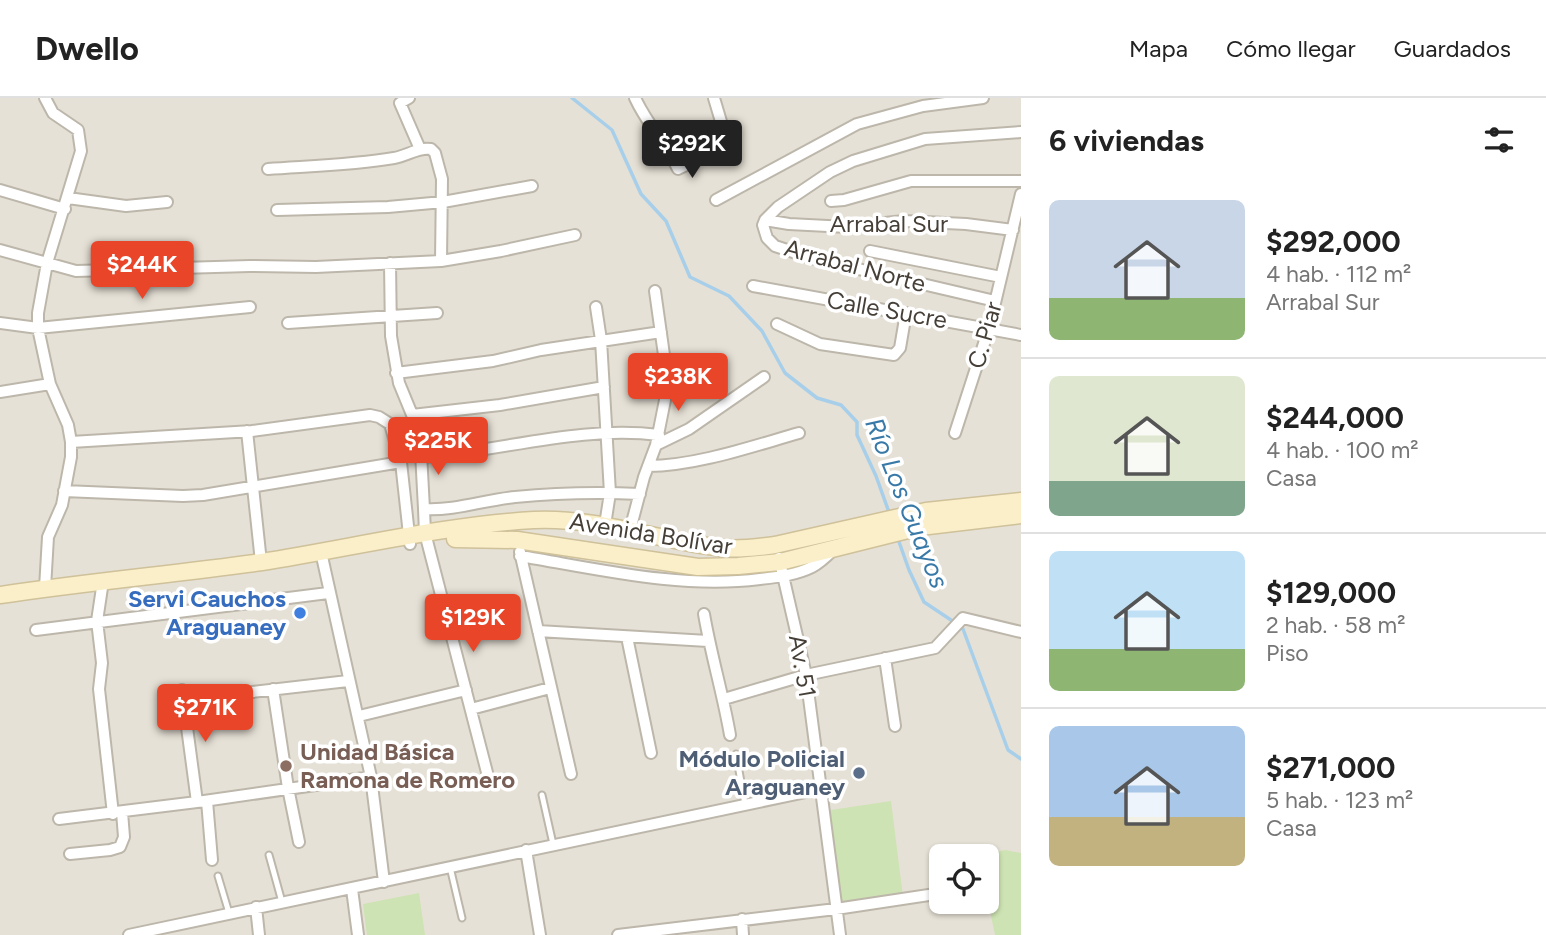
<!DOCTYPE html>
<html lang="es">
<meta charset="utf-8">
<style>
:root{--surface:#fff;--page:#f2f2f2;--text:#222;--muted:#767676;--line:#e0e0e0;--accent:#e94528}
body{margin:0;font-family:Figtree,sans-serif;background:var(--page);color:var(--text);height:100vh;display:flex;flex-direction:column;font-size:26px;white-space:nowrap}
*{box-sizing:border-box;margin:0}
p{font-size:23px;color:var(--muted)}
.icon{flex:none;width:38px;height:38px;fill:none;stroke:currentColor;stroke-width:2;stroke-linecap:round;stroke-linejoin:round}
.map{position:relative;flex:1;overflow:hidden}
.drawer{display:flex;flex-direction:column;background:var(--surface);width:525px}
.drawer>*{flex:none}
.fabs{position:absolute;left:929px;top:746px;display:grid;gap:14px}
.fabs a{display:grid;place-items:center;width:70px;height:70px;border-radius:10px;background:var(--surface);box-shadow:0 2px 5px #0004;font-size:35px}
.price{position:absolute;translate:-50% -60px;padding:0 16px;border-radius:7px;background:var(--accent);color:#fff;font-size:23px;line-height:46px;filter:drop-shadow(0 2px 4px #0008)}
.price::after{content:'';position:absolute;left:50%;top:42px;width:21px;height:16px;margin-left:-10px;background:inherit;clip-path:polygon(0 0,100% 0,50% 100%)}
.price.on{background:#222;color:#fff}
ul{padding:0;list-style:none}
li{display:flex;align-items:center;gap:21px;height:175px;padding:0 28px}
li+li{border-top:2px solid var(--line)}
li span{display:grid;place-items:center;flex:none;width:196px;height:140px;border-radius:10px;color:#555}
li>.icon{margin-inline-start:auto}
span .icon{width:84px;height:84px;fill:#fffc;stroke-width:1}
li b{font-size:30px}
h2{display:flex;justify-content:space-between;align-items:center;height:84px;padding:0 28px;font-size:30px}
header{display:flex;align-items:center;gap:42px;box-sizing:border-box;height:98px;padding:0 35px;background:var(--surface);border-bottom:2px solid var(--line)}
header strong{font-size:33px}
nav{display:flex;gap:38px;margin-inline-start:auto;font-size:24px}
main{display:flex;flex:1;min-height:0}
.map>svg:first-child{display:block}
.residential{fill:#e6e1d6;fill-rule:evenodd}
.park{fill:#cee3b3}
.lines{fill:none;stroke-linecap:round;stroke-linejoin:round}
.stream{stroke:#a8cfea;stroke-width:3.5}
.lane-casing{stroke:#bdb7ab;stroke-width:9}
.street-casing{stroke:#bdb7ab;stroke-width:14}
.secondary-casing{stroke:#cfc19a;stroke-width:19}
.lane{stroke:#fff;stroke-width:5}
.street{stroke:#fff;stroke-width:10}
.secondary{stroke:#faefc9;stroke-width:16}
.shop-dot{fill:#3f7fe0;stroke:#fff;stroke-width:2.5}
.education-dot{fill:#8d6e63;stroke:#fff;stroke-width:2.5}
.service-dot{fill:#5c6f8a;stroke:#fff;stroke-width:2.5}
.labels{text-anchor:middle;stroke-width:7;stroke-linejoin:round;paint-order:stroke}
.street-label{font-size:24px;fill:#453f37;stroke:#fff}
.shop-label{font-size:24px;font-weight:bold;fill:#366cbe;stroke:#fff;text-anchor:end}
.education-label{font-size:24px;font-weight:bold;fill:#785e54;stroke:#fff;text-anchor:start}
.service-label{font-size:24px;font-weight:bold;fill:#4e5e75;stroke:#fff;text-anchor:end}
.water-label{font-size:26px;font-style:italic;fill:#3879a8;stroke:#fff}
</style>
<header>
<strong>Dwello</strong>
<nav><a>Mapa</a><a>Cómo llegar</a><a>Guardados</a></nav>
</header>
<main>
<div class="map">
<svg width="1021" height="837" viewBox="0 0 1021 837">
<rect width="100%" height="100%" fill="#f2efe7"/>
<path class="residential" d="M0,0H1021V837H0ZM942,758H987V803H942Z"/>
<path class="park" d="M891,703L903,799L838,808L824,713Z
M1005,752L1021,755V837H995L987,799V758H978Z
M419,795L425,837H367L363,806Z"/>
<g class="lines">
<path class="stream" d="M572,0L612,32L641,96L666,123L690,179L729,198L762,233L785,275L817,300L841,307L857,324V337L876,378L890,417
M898,441L909,472L924,504L954,524
M960,529L963,531L1008,652L1021,661"/>
<g class="lane-casing">
<path id="lane" d="M736,656L745,706
M542,697L553,746
M269,757L282,804
M450,769L462,820
M218,778L229,815"/>
</g>
<g class="street-casing">
<path id="street" d="M45,0L53,15L78,32L81,53L47,165L38,215V230L50,286L68,327L71,344V359L62,407L48,439L45,490
M409,0L400,5L420,51
M635,0C647,26 666,46 678,71L728,47L714,0
M268,71C310,68 353,67 394,60C407,58 418,49 431,51L435,55L442,81L441,163
M0,92L65,111
M68,100L126,108L167,104
M716,102L857,26L923,8L983,0
M831,103L844,102L911,83H1021
M277,112L388,109L443,104L532,88
M765,122L789,126L847,129L904,123L966,126L1013,132
M0,152L76,173L250,168L316,169L441,163L501,153L575,137
M870,153L1001,179
M390,165L391,238L399,285L420,336L424,411C454,413 485,402 515,399C556,395 598,394 640,396
M753,188L1021,237
M995,203L811,160L775,148L767,140L763,127L765,122L778,109L830,74L853,63L925,41L1021,34
M596,209L601,242L610,395L605,427
M0,225L38,230L250,209
M288,225L437,215
M777,226L820,246L894,257L900,250L906,215
M396,275L493,263L541,252L661,234
M0,294L50,286
M412,317L500,307L604,289
M247,333L261,464
M955,335L989,230L1021,96
M71,344L252,333L370,317L379,319L390,326L401,364L410,446
M656,347L689,331L764,279
M420,359C499,354 579,327 659,337
M648,368C696,368 753,348 799,335
M64,393L183,398L203,397L401,364
M424,411L425,435L490,686
M630,432L644,379L656,347L665,302L664,257L655,193
M321,454L371,679L384,784
M520,454L571,676
M520,458C599,471 680,491 760,481C778,479 796,477 812,469C820,465 827,458 833,452
M779,460L806,577L840,837
M103,483L97,523L102,565L99,591L113,716
M704,516C711,557 723,596 730,637
M36,532L328,495
M538,533L708,543
M627,539L651,655
M885,560L895,628
M273,591L288,690L299,744
M182,592L197,704
M724,601L806,577L935,550L963,520L1021,534
M183,602L348,583
M471,611L550,590
M359,618L466,592
M207,703L212,762
M59,721L197,704L371,679
M526,752L540,837
M70,756L110,752L120,749L124,739L122,714
M352,791L358,837
M256,809L259,837
M742,821L743,837
M129,837L820,691
M618,837L836,811L942,795"/>
</g>
<g class="secondary-casing">
<path id="secondary" d="M455,441L517,442L698,469L738,468L780,464L920,429L1021,417
M0,497C87,484 175,476 262,464C351,450 445,427 534,422C598,419 659,443 722,450C740,452 758,449 775,447L926,413L1021,403"/>
</g>
<use href="#lane" class="lane"/>
<use href="#street" class="street"/>
<use href="#secondary" class="secondary"/>
</g>
<circle class="shop-dot" cx="300" cy="515" r="7"/>
<circle class="education-dot" cx="286" cy="668" r="7"/>
<circle class="service-dot" cx="859" cy="675" r="7"/>
<g class="labels">
<g class="street-label">
<text x="889" y="134">Arrabal Sur</text>
<text transform="translate(855 168) rotate(15)" y="8">Arrabal Norte</text>
<text transform="translate(887 212) rotate(10)" y="8">Calle Sucre</text>
<text transform="translate(985 237) rotate(-74)" y="8">C. Piar</text>
<text transform="translate(651 436) rotate(9)" y="8">Avenida Bolívar</text>
<text transform="translate(802 568) rotate(80)" y="8">Av. 51</text>
</g>
<g class="shop-label">
<text x="286" y="509">Servi Cauchos<tspan x="286" dy="28">Araguaney</tspan></text>
</g>
<g class="education-label">
<text x="300" y="662">Unidad Básica<tspan x="300" dy="28">Ramona de Romero</tspan></text>
</g>
<g class="service-label">
<text x="845" y="669">Módulo Policial<tspan x="845" dy="28">Araguaney</tspan></text>
</g>
<g class="water-label">
<text transform="translate(907 405) rotate(68)" y="9">Río Los Guayos</text>
</g>
</g>
</svg>
<div class="fabs">
<a><svg class="icon" aria-label="locate" viewBox="0 0 24 24"><circle cx="12" cy="12" r="6"/><path d="M12 2v4M12 18v4M2 12h4M18 12h4"/></svg></a>
</div>
<b class="price on" style="left:692px;top:82px">$292K</b>
<b class="price" style="left:142px;top:203px">$244K</b>
<b class="price" style="left:678px;top:315px">$238K</b>
<b class="price" style="left:438px;top:379px">$225K</b>
<b class="price" style="left:473px;top:556px">$129K</b>
<b class="price" style="left:205px;top:646px">$271K</b>
</div>
<section class="drawer">
<h2>6 viviendas<svg class="icon" aria-label="filters" viewBox="0 0 24 24"><path d="M4 7h16M4 17h16"/><circle cx="9" cy="7" r="2"/><circle cx="15" cy="17" r="2"/></svg></h2>
<ul>
<li><span style="background:linear-gradient(#c9d6e8 70%,#8fb573 0)"><svg class="icon" aria-label="home" viewBox="0 0 24 24"><path d="M3 11l9-7 9 7M6 9v11h12V9"/></svg></span><div><b>$292,000</b><p>4 hab. · 112 m²</p><p>Arrabal Sur</p></div></li>
<li><span style="background:linear-gradient(#dfe7d0 75%,#7fa58c 0)"><svg class="icon" aria-label="home" viewBox="0 0 24 24"><path d="M3 11l9-7 9 7M6 9v11h12V9"/></svg></span><div><b>$244,000</b><p>4 hab. · 100 m²</p><p>Casa</p></div></li>
<li><span style="background:linear-gradient(#bfe0f5 70%,#8fb573 0)"><svg class="icon" aria-label="home" viewBox="0 0 24 24"><path d="M3 11l9-7 9 7M6 9v11h12V9"/></svg></span><div><b>$129,000</b><p>2 hab. · 58 m²</p><p>Piso</p></div></li>
<li><span style="background:linear-gradient(#a9c7e8 65%,#c2b280 0)"><svg class="icon" aria-label="home" viewBox="0 0 24 24"><path d="M3 11l9-7 9 7M6 9v11h12V9"/></svg></span><div><b>$271,000</b><p>5 hab. · 123 m²</p><p>Casa</p></div></li>
</ul>
</section>
</main>
